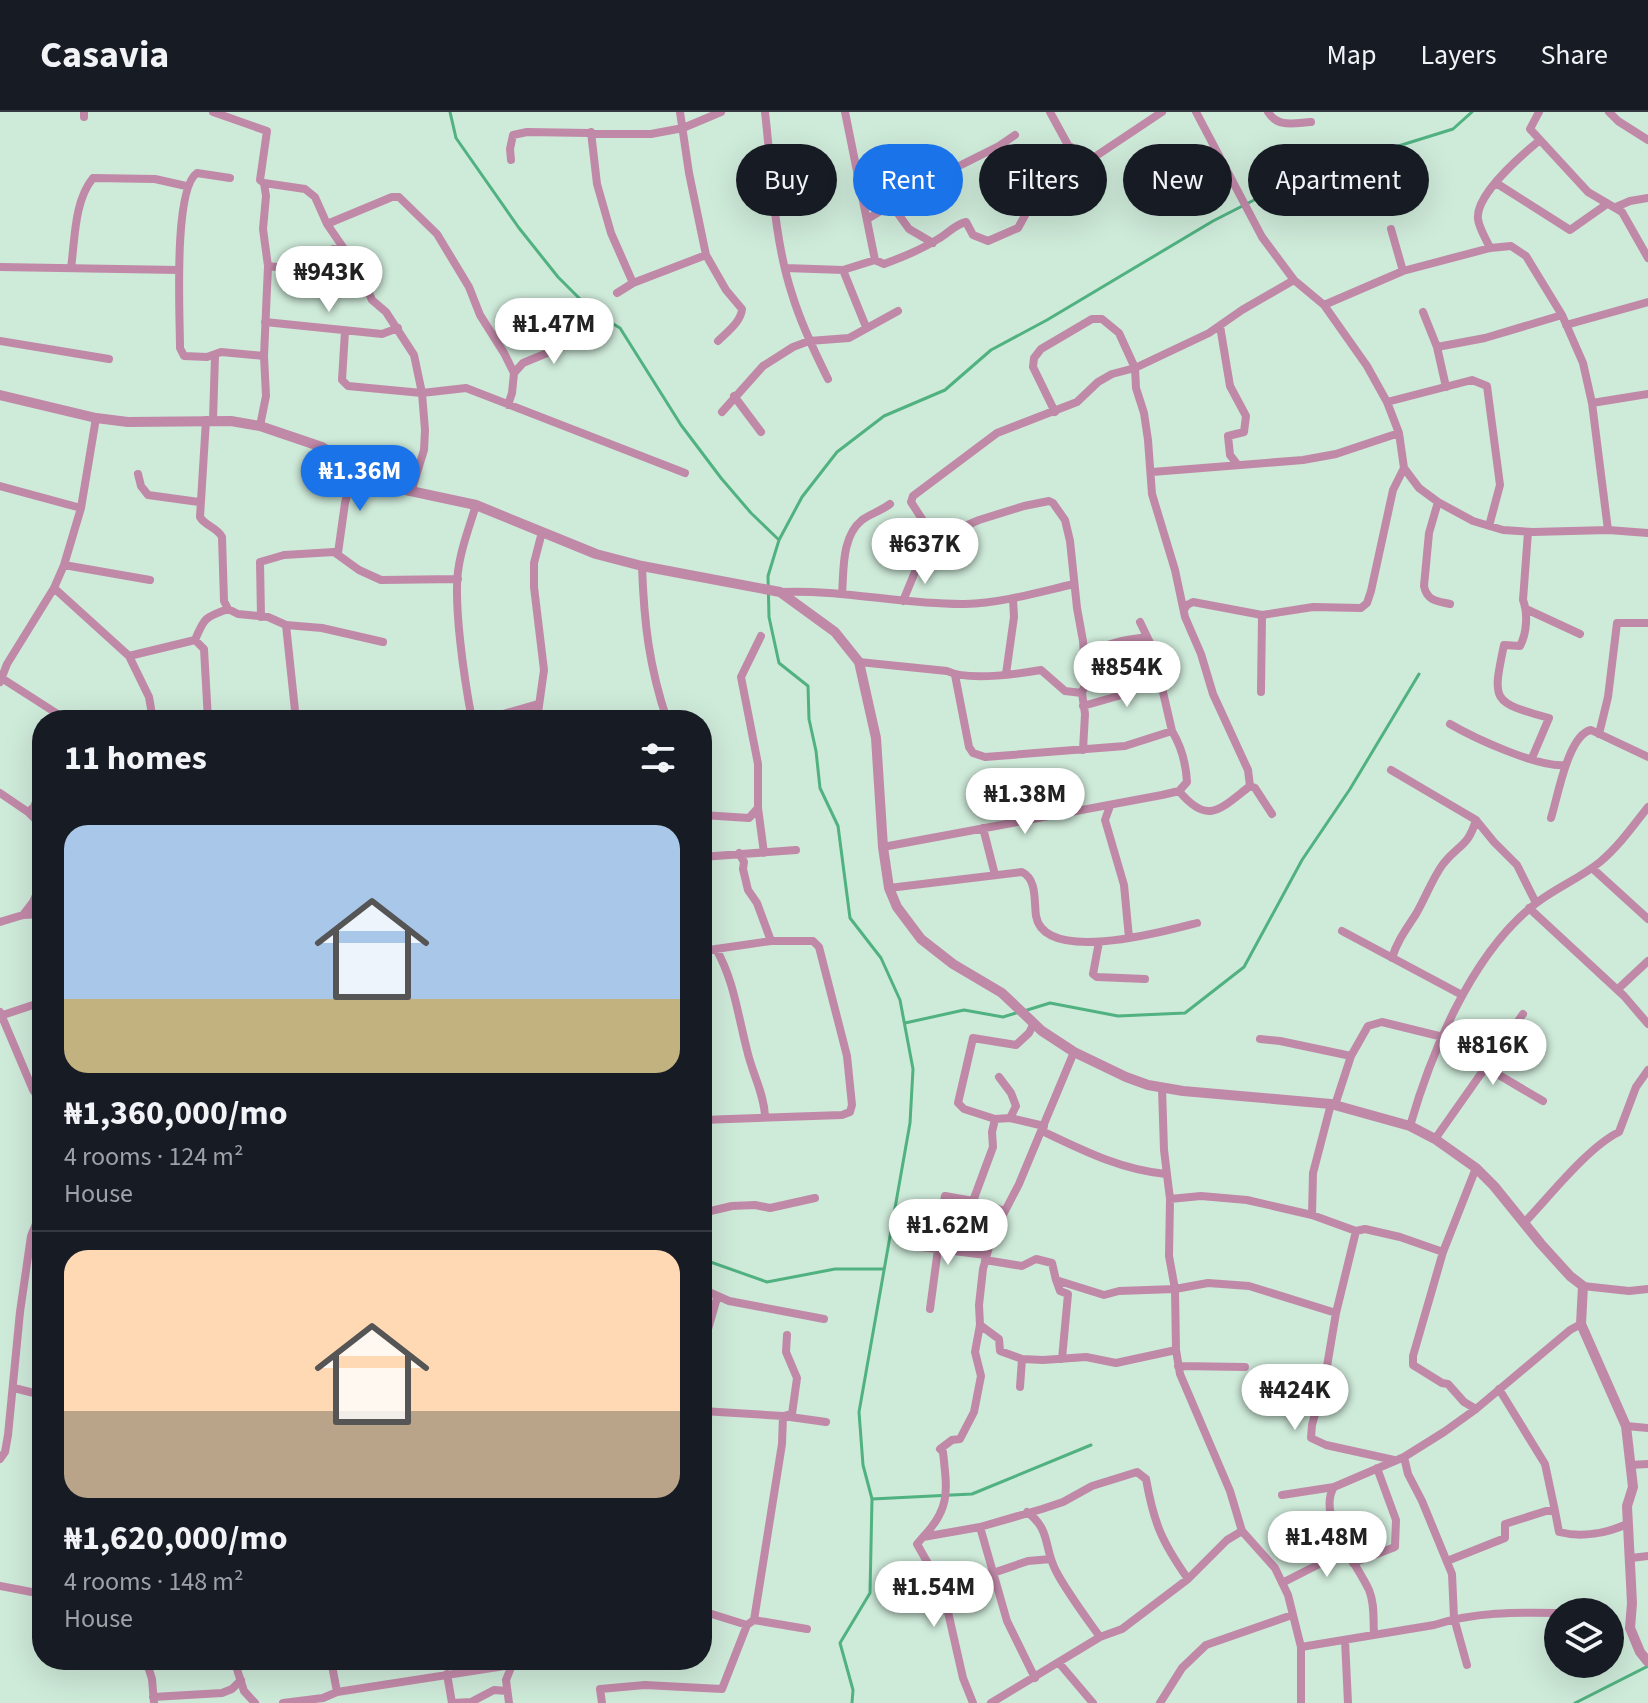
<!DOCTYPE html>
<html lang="en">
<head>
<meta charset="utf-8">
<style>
  :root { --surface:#171b24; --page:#242831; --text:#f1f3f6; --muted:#9ea1a6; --line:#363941; --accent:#1a73e8 }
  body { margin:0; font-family:"Source Sans 3",sans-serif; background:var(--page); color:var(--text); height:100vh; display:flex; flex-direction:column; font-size:30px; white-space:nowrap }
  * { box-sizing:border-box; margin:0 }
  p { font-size:26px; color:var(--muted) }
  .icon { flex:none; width:44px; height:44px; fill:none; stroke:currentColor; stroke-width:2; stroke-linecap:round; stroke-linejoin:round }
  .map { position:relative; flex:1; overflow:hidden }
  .drawer { position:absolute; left:32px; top:598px; width:680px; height:960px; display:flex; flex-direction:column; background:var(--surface); border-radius:32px; box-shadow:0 8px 32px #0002 }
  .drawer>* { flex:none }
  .hud { position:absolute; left:736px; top:32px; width:760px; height:72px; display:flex; gap:16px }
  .buttons { position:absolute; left:1544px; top:1486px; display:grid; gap:16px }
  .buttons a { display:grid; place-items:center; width:80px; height:80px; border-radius:50%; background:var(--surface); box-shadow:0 8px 32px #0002; font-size:40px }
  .price { position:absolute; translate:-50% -68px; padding:0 18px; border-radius:28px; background:#fff; color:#222; font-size:26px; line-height:52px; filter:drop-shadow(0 2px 4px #0008) }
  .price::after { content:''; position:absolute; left:50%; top:48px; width:24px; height:18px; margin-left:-12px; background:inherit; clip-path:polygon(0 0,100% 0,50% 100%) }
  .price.current { background:var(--accent); color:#fff }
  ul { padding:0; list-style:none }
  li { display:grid; align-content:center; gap:16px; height:424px; padding:0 32px }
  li+li { border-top:2px solid var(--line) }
  li span { display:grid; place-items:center; height:248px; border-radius:24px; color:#555 }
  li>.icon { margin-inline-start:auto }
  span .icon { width:144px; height:144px; fill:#fffc; stroke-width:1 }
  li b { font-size:34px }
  h2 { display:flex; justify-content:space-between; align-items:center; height:96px; padding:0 32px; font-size:34px }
  .chip { padding:0 28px; border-radius:36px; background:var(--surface); box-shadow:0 8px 32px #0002; font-size:28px; line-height:72px }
  .chip.current { background:var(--accent); color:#fff }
  header { display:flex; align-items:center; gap:48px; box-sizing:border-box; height:112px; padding:0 40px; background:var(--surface); border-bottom:2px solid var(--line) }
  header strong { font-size:38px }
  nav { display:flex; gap:44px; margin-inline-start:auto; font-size:28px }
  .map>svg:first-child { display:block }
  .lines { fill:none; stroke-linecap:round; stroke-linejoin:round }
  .stream { stroke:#50b181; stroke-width:3 }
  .minor { stroke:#c189a8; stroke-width:8 }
  .tertiary { stroke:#c189a8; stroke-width:10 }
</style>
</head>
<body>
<header>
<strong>Casavia</strong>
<nav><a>Map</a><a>Layers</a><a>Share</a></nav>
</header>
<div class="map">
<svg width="1648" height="1591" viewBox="0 0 1648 1591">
  <rect width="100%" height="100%" fill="#ceead9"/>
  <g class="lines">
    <path class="stream" d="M450,0L456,26L519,116L558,165L593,200L620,216L681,313L721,366L751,401L778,427
      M1024,899L1050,891L1118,904L1185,901L1244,855L1302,748L1350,677L1419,562
      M905,911L964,898L1003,905L1016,901
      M702,1147L767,1170L835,1157H884
      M872,1387L972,1382L1091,1333
      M852,1591L853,1578L840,1531L870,1481L872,1387L863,1353L859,1300L910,1011L913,957L900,888L881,846L850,806L838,714L820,676L816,639L809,607L808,574L779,551L769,505L768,464L779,428L802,385L837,340L884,304L945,278L991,238L1047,208L1213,109L1260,85L1327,67L1392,36L1453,17L1472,0
      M1575,1591L1648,1554"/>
    <path class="minor" d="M213,0L267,19L260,68L264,71L266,84L263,117L268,154L264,244L266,284L260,314
      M680,0L689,61L706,143L726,178L742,197C741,210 727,220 718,229
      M765,0C772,60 773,124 792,182C801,212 814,239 828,267
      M1050,0L1068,33L1085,45L1096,44L1162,0
      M1196,0L1262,125L1294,168L1324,193L1367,254L1387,290L1399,321L1404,356L1419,376L1438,390L1473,409L1503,418L1533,420L1608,418L1648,421
      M1268,0C1278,16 1294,11 1311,10
      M1539,0L1530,17L1588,80L1622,100L1648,146
      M1609,0L1618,9L1648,28
      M84,5V0
      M591,20L597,72L611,121L633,171
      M511,48L510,37L513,23L527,20L651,22L683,16L721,0
      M230,66L197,61C173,77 180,205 180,236L184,244L207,245L221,240L264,244
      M264,71L305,77L315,85L327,112L358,157L372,188L386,200L414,243L422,281L425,318L424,338L411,380
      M1496,71L1570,118L1607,92
      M891,92L909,117L933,131
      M1616,95L1630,89L1648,86
      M869,106L929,69L999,34L1015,23
      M327,112L392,85H399L437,122L469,175L480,203L504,241L514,261L512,281L508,293
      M1391,117L1403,159
      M1490,136C1486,127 1479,116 1478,107C1475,83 1523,42 1540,28
      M875,148L884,152C903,145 921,138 938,127C948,122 955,112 966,110L973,123L988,129L1018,116L1035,85L1081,45
      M268,154L300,158L333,137L343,138
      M0,155L179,158
      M71,156C75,128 74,89 93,66L155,67L186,74
      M785,156L843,158L875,148L845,0
      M843,158L866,215
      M617,181L633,171L706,143
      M1324,193L1403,159L1490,136L1511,134L1526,144L1562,203L1583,251L1592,291L1608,418
      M1423,200L1437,235L1446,275
      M265,210L382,222L398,216
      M1566,213L1648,190
      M1220,214L1230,274L1246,304L1244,320L1228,324L1230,343L1237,352
      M345,219L342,268L348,274L422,281L466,276L685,361
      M0,229L109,247
      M1437,235L1485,226L1562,203
      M514,261L523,251L581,227
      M734,284L761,320
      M1387,290L1472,268L1487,274L1500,373L1489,414
      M1592,291L1648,282
      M722,300L763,254L793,235L809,229L849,226L898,199
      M1055,300L1033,255L1034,246L1041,237L1092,207H1102L1119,221L1135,256L1136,276L1144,301L1148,328L1152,382L1175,458L1185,505L1201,542L1213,582L1248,658L1250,674L1255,676L1272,702
      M206,308L200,405C205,414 217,415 222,425L224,489L228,497L238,502L268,505L286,513L322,516L383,530
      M213,308L215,244
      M1152,360L1303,348L1336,342L1399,321
      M138,362L141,374L148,383L199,390
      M0,374L81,396
      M1438,390L1429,421L1424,474C1427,489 1437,489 1450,492
      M1528,420L1523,488C1528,501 1527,521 1520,534L1504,533C1492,590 1492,590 1549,606L1532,646
      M935,427L911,390L913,384L997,321L1077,290L1098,270L1112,262L1135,256L1209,221L1242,198L1294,168
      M338,441L345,391L354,356
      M64,453L150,468
      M642,454C644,511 649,554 667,608
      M54,476L129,544L149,585L153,608
      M780,480C842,477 903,493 965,492C1002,491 1039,480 1074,472
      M842,482C844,459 841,425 862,408C870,402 881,399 890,392
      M903,489L924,438L935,427L979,408L1024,394L1049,389L1053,391L1065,408L1070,429L1077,496L1083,529L1086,570L1082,581L1085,602L1083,638
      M1526,497L1580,522
      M1184,498L1187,493L1193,490L1262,503L1313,495L1361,496L1367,491L1371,479L1393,378L1404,356
      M261,505L260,450L284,443L334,440L359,458L381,468L458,467
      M286,513L296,608
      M195,528L204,537L208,608
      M129,544L195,528C204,506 205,505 228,497
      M1084,544C1105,531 1124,528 1147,525
      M859,550L947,559C968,569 1017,562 1041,558L1065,579L1082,581
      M1006,562L1014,505L1013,487
      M955,563L969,635L973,641L985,645L1125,634L1172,619
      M0,565L67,608
      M0,570L7,552L54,476L64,453L81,396L96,306
      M1261,580L1262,503
      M1083,594L1118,584L1129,575L1159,563
      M472,606L503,602L538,592
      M443,608L471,601
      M472,608C465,571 452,488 459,453C462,433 470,413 476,393
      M537,608L544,558L534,475V451L542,420
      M1450,612C1474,626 1539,656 1565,653
      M1599,622L1608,585L1617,511H1648
      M1391,658L1476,708L1494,730L1517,753L1536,791
      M1179,679C1208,714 1220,697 1250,674
      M0,681L28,700L42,714
      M1110,694L1105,708L1124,773L1129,826
      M758,696L764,741
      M28,700L34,695L42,674
      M702,703L749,706L758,696V652L741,565L761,524
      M1551,706C1558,684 1568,623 1591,618L1648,645
      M983,716L995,763
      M883,735L1162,683L1179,679L1187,670C1186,652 1181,634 1172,619L1153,537L1140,510
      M739,741L744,750L743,757L748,778L757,791L771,829
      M702,745L796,738
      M1592,756L1648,807
      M889,776L1022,760C1037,767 1034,789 1036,804C1045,853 1166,819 1197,811
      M1529,796L1624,884L1648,912
      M23,803L33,790L42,770
      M0,810L23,803L42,802
      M1342,819L1462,883
      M1099,830L1093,862L1097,865L1145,867
      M716,837C734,868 738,904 747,938C752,961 764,981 765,1004
      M702,839L771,829H813L819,835L847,944L852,993L850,1000L842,1003L702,1008
      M1392,846C1397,829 1407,816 1416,802C1426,785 1432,767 1443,752C1459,732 1468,735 1476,708
      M1618,877L1648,849
      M0,900L33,978L42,991
      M0,904L42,890
      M1260,927L1280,929L1351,944
      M1487,956L1543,989
      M1162,976L1164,1038L1170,1087L1169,1144L1175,1177L1176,1238L1180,1262L1230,1379L1242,1419L1275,1456L1288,1483L1301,1535V1591
      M1335,993L1351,944L1368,914L1382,910L1443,925
      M1010,1006L1044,1014
      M995,1007L964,997L958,991L973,926L1016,933L1029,921L1034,911
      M1410,1014C1431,941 1470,847 1529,797C1550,778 1578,768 1600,750C1619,734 1633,714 1648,695
      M1042,1019C1082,1038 1121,1058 1166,1062
      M1435,1027L1523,902
      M1170,1087L1201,1084L1247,1088L1312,1103L1356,1119L1365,1117L1400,1125L1443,1140
      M973,1089L993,1035L992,1020L995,1007L1010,1006L1016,994L1011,981L999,965
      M702,1101L732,1094L755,1093L770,1096L815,1086
      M1312,1103L1313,1061L1331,992
      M1524,1111C1549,1085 1588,1035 1619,1020L1636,975L1648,958
      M1356,1119L1336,1201L1325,1266L1312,1313L1311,1326L1326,1333L1394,1348
      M913,1134L986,1143
      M934,1136L945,1084L973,1089L1005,1099
      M985,1148L1022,1154L1036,1147L1052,1151L1056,1168L1104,1183L1119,1179L1175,1177L1208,1171L1249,1174L1336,1201
      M1056,1168L1060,1179L1068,1182L1062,1247
      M1583,1174L1629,1179L1648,1177
      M702,1177L729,1189L824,1207
      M930,1197L938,1137
      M980,1213L999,1227L1000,1239L1022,1247L1020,1275
      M702,1238L717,1186
      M1022,1247L1043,1248L1086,1245L1116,1251L1176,1238
      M1178,1254L1245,1255
      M14,1276L42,1283
      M1499,1277L1545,1352L1555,1399
      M1476,1297L1464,1290L1448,1272L1442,1271L1413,1253V1244L1443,1140L1476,1056
      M702,1299L783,1304L826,1310
      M784,1304L792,1302L797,1266L786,1240L787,1223
      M1626,1314L1648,1316
      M1404,1345L1408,1362L1422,1389L1452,1462L1454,1506L1467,1553
      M0,1347L5,1340L8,1323L20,1200L31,1124L42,1097
      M1630,1353L1648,1352
      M1334,1375C1316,1404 1357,1451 1369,1478C1375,1492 1373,1507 1374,1522
      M1282,1383L1334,1375L1404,1345L1444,1320L1476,1297L1570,1218L1581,1212
      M1027,1400C1052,1418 1043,1437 1057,1461C1069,1483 1085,1504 1100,1525
      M980,1415L1007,1509L1035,1566
      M923,1425C951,1396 947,1378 943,1340L940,1337L952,1328L960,1327L974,1300L981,1264L975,1240L980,1213L979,1193L983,1157L992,1124L1019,1072L1074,940
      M1631,1446L1648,1444
      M1447,1449L1505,1426V1412L1546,1399H1555L1559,1420C1582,1426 1607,1421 1627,1412
      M1353,1451L1395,1435L1396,1408L1377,1356
      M1282,1471L1337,1443L1343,1433
      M0,1474L42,1482
      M943,1478L1028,1449L1051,1447
      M702,1499L747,1513
      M754,1508L807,1517
      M1345,1528L1348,1591
      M1301,1535L1434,1513C1474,1500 1516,1500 1558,1501
      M146,1548L152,1567L154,1591
      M234,1548L244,1579L255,1591
      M331,1548L337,1580
      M1059,1551L1093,1591
      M447,1562L452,1591
      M153,1585L222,1581L232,1577L241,1568
      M283,1591L323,1586L337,1580L512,1553L520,1548
      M453,1591L471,1590L494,1578L507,1579
      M509,1591L506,1568L512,1553
      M602,1591L600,1577L645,1573L722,1577L747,1513L754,1508L782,1332L783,1304
      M973,1591L963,1566L943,1478L917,1432L923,1425L980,1415L1042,1397L1063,1390L1092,1374L1137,1360L1146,1367C1154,1412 1162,1430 1188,1467
      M991,1591L1100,1525L1122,1517L1188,1467L1227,1428L1242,1419
      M1160,1591L1182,1556L1206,1533L1292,1503"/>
    <path class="tertiary" d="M0,283L96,306L128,310L231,309L260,314L322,335L365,363L387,374L476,393L596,442L642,454L780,480L835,520L859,550L876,626L883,735L889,776L897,795L921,827L953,852L1002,881L1042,919L1074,940L1126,965L1148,973L1183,979L1331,992L1410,1014L1435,1027L1476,1056L1494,1074L1541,1132L1570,1164L1583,1174L1581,1212L1626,1314L1633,1375L1627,1394L1632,1491L1630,1516L1640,1540L1648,1550"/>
  </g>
</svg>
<div class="buttons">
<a><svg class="icon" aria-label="layers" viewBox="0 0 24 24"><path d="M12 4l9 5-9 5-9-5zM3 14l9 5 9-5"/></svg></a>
</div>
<b class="price" style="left:329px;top:202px">₦943K</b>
<b class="price" style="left:554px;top:254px">₦1.47M</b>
<b class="price current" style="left:360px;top:401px">₦1.36M</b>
<b class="price" style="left:925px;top:474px">₦637K</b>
<b class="price" style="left:1127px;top:597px">₦854K</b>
<b class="price" style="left:1025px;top:724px">₦1.38M</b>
<b class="price" style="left:1493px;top:975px">₦816K</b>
<b class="price" style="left:948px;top:1155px">₦1.62M</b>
<b class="price" style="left:1295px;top:1320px">₦424K</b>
<b class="price" style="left:1327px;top:1467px">₦1.48M</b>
<b class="price" style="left:934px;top:1517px">₦1.54M</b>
<div class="hud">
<a class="chip">Buy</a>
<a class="chip current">Rent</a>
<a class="chip">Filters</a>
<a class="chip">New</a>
<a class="chip">Apartment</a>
</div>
<section class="drawer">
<h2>11 homes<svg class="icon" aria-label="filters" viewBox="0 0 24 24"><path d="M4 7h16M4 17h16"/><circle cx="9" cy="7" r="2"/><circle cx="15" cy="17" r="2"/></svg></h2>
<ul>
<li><span style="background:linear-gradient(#a9c7e8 70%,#c2b280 0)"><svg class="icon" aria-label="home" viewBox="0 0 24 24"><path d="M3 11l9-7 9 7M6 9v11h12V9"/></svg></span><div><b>₦1,360,000/mo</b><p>4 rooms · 124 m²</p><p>House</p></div></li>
<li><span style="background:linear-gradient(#ffd9b3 65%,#b9a48a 0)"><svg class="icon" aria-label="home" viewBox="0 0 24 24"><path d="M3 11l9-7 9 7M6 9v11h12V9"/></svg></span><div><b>₦1,620,000/mo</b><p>4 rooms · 148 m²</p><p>House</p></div></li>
</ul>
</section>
</div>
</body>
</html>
